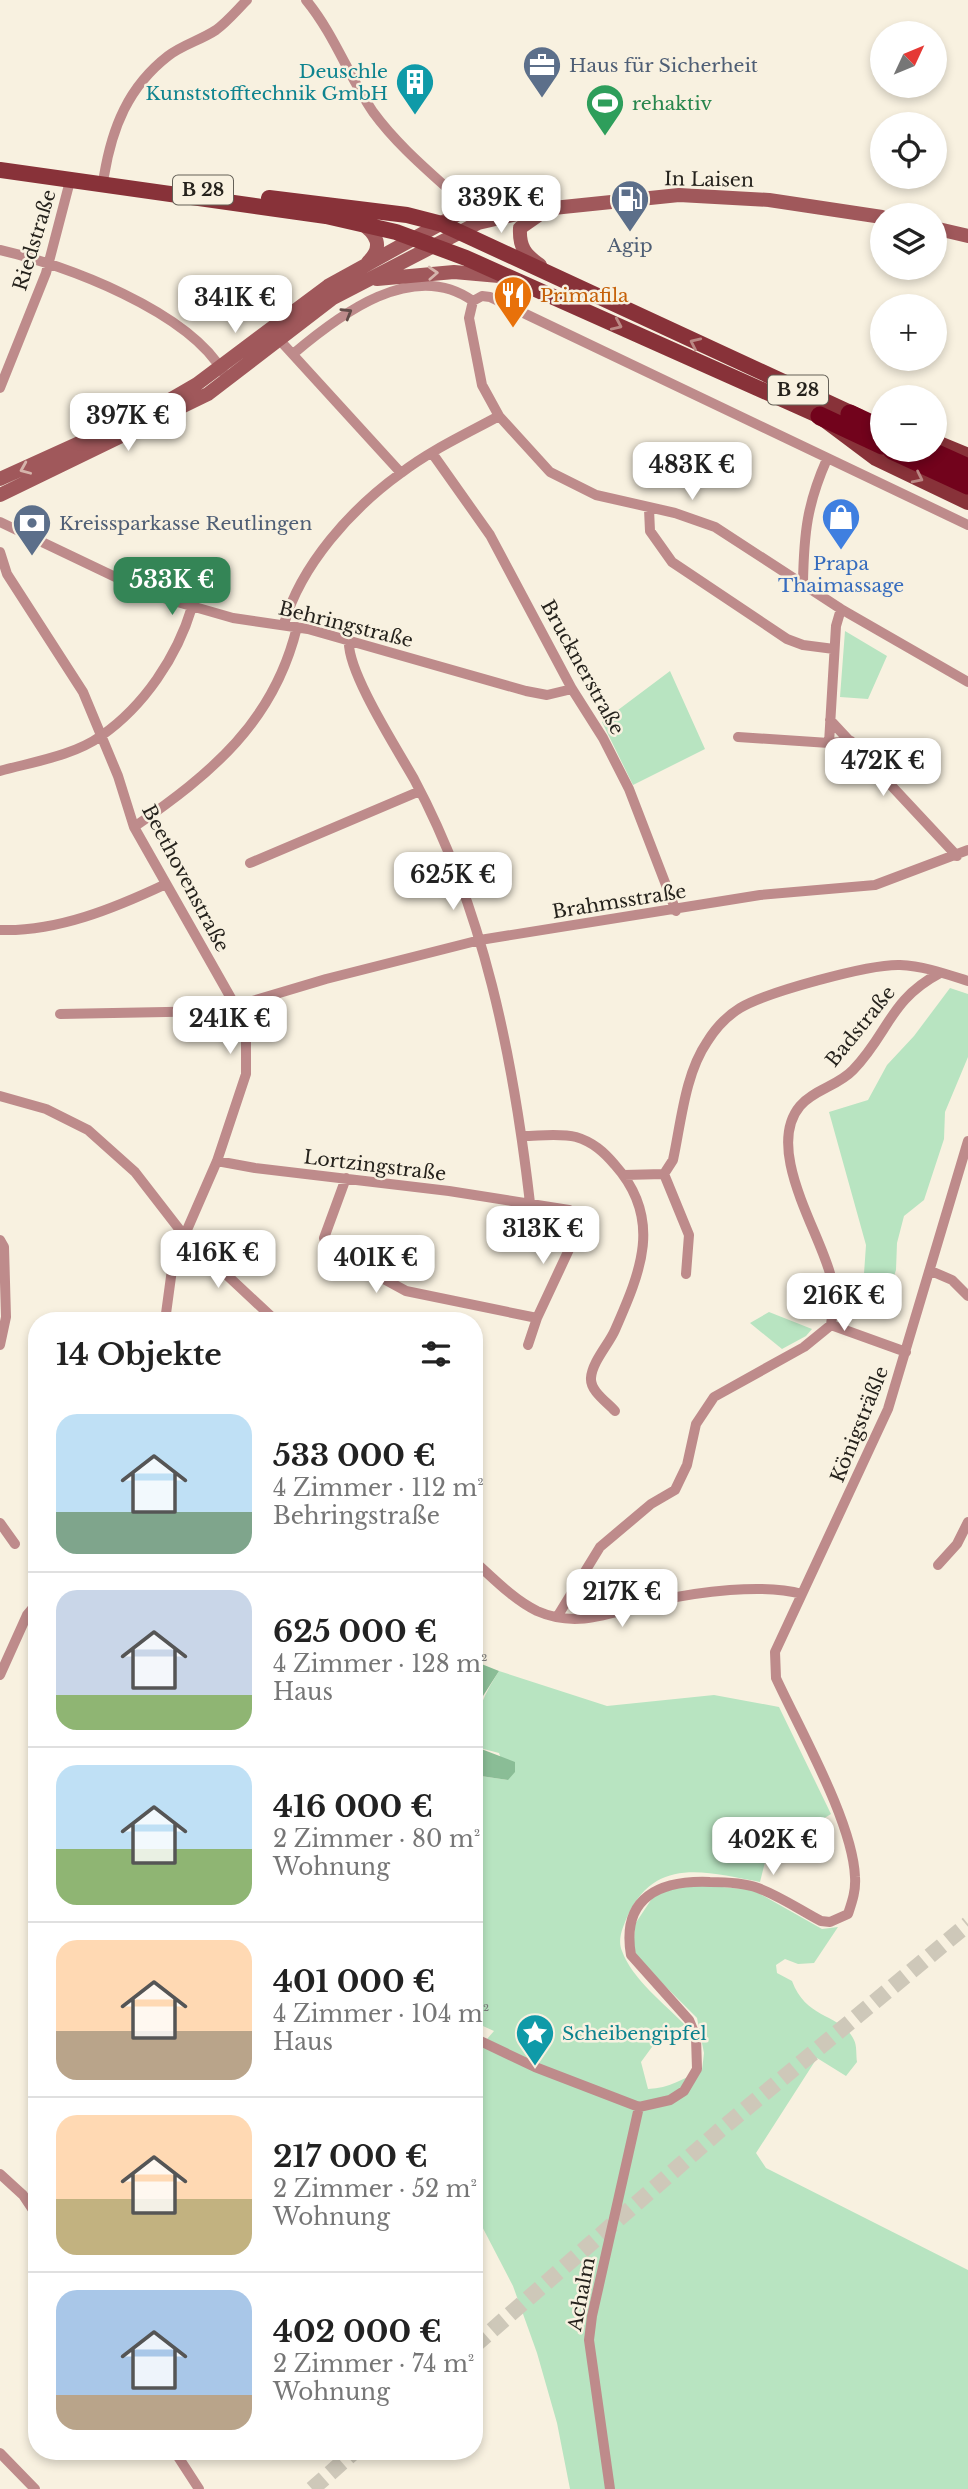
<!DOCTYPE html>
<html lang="de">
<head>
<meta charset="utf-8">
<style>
  :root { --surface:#fff; --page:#f2f2f2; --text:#222; --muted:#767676; --line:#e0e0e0; --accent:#348556 }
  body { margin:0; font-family:"Libre Baskerville",serif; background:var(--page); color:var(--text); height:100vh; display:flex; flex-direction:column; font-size:26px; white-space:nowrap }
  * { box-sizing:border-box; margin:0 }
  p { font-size:23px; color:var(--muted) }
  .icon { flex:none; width:38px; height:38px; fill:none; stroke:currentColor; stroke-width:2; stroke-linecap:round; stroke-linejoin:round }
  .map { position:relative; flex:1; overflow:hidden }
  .sheet { position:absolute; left:28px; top:1312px; width:455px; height:1148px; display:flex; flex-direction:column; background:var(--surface); border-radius:28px; box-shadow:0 4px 10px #0003 }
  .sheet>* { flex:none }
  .needle { width:46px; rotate:46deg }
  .fabs { position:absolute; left:870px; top:21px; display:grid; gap:14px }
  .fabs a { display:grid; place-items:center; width:77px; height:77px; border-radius:50%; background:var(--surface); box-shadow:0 4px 10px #0003; font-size:35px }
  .price { position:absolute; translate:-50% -60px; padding:0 16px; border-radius:14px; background:#fff; color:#222; font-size:23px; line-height:46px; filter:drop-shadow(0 2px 4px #0008) }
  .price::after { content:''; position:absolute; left:50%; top:42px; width:21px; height:16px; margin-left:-10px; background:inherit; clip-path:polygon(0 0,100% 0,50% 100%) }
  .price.selected { background:var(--accent); color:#fff }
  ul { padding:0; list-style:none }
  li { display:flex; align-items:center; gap:21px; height:175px; padding:0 28px }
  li+li { border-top:2px solid var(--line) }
  li span { display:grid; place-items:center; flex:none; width:196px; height:140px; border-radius:21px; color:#555 }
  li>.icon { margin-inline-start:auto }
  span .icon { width:84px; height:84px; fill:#fffc; stroke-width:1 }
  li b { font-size:30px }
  h2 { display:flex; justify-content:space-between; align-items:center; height:84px; padding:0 28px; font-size:30px }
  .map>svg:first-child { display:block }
  .green { fill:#b8e4c1 }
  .forest { fill:#8abd96 }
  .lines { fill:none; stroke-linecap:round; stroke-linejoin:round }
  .primary-tunnel { stroke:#cec8b9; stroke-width:16; stroke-dasharray:16 8; stroke-linecap:butt }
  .street { stroke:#be8b8b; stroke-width:10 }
  .secondary { stroke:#a0585b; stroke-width:14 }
  .primary { stroke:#883239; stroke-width:16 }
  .highway { stroke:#72031c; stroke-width:19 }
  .oneway { stroke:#d5b4ab }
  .oneway2 { stroke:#624c48 }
  .oneway3 { stroke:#ba8884 }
  .labels { text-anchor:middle; stroke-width:5; stroke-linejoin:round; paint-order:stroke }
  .shield { fill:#f8f1e0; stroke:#646057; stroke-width:2 }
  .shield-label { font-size:18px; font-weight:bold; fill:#25221c }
  .service-label { font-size:19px; fill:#4e5e75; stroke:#f8f1e0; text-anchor:start }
  .culture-label { font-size:19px; fill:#0d838f; stroke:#f8f1e0; text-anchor:end }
  .leisure-label { font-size:19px; fill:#27864d; stroke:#f8f1e0; text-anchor:start }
  .street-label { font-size:19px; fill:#25221c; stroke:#f8f1e0 }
  .food-label { font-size:19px; fill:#c56008; stroke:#f8f1e0; text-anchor:start }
  .shop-label { font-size:19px; fill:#366cbe; stroke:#f8f1e0 }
</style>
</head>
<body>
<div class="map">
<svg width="968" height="2489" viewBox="0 0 968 2489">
  <rect width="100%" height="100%" fill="#f8f1e0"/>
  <path class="green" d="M845,631L887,656L868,699L840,697Z
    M670,671L705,749L633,785L602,722Z
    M950,988L968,994V1057L945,1112L944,1139L924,1200L904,1216L897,1243L896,1270L887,1297L863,1288L866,1245L829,1112L868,1100L887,1065L914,1036Z
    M769,1312L812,1329L806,1336L782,1349L750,1323Z
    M499,1671L607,1706L714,1695L779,1707L831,1814L786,1842L766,1858L760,1882C707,1872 656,1856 628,1915C623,1927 617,1939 622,1951C632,1979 665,2004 685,2025L660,2036L641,2062L648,2089C670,2088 682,2079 702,2070L704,2053L697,2018L633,1954L635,1924L655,1894L692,1884L753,1890L822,1929L838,1927L814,1963L798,1964L785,1959L776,1965L777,1973L792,1981C807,2021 841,2013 854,2040C857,2045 856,2056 857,2062L846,2076L817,2058L756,2153L766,2168L968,2270V2489H570L557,2423L537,2353L513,2286L474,2211V2077L478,2068L474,2066V2054L494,2031L474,2022V1775L508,1780L499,1753L476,1747C473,1717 483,1696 499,1671Z"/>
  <path class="forest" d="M474,1661L499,1671L483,1696L474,1726Z
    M474,1731L476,1747L515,1762V1772L508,1780L474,1775Z"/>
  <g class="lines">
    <path class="primary-tunnel" d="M474,2346L719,2131L968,1924
      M312,2489L354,2452"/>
    <path class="street" d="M306,0C334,34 348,75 373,112C400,149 436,177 469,208
      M104,176C112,128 128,87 168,56C182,45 201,40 216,30C227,22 237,10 247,0
      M0,250C66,265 188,311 223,372
      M473,301L469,318L482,385L499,416L550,472L596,495L675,513L715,527L841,609L968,682
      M473,301L482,296L490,297L968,525
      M275,335L401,473
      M293,354C339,315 413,258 473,301
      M0,388L46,273L70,181
      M432,453L490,535L572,689L603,738L629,789L676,911
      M649,509L650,531L672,562L787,639L803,645L834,649
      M0,522L153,595L233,618L308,629L526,691L547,695L572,689
      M0,552L7,574L83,692L118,776L134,827L236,1007L246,1039V1074L217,1161L173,1262L165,1321
      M803,582C804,533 807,504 827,459
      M284,624C301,565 351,509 401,473C431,450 466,434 499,416
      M349,640C346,670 397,749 414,779C484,910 513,1056 530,1203
      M830,720L957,856
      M738,737L829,743L851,741
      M829,743L836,626L841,609
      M0,771C32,762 73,756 101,736C144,706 177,657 192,607
      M134,827C212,773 274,722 297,627
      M250,863L420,791
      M0,930C57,932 115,908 166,884
      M60,1014L219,1011L326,979L480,940L760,895L875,885L968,850
      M0,1096L46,1109L88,1130L135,1172L183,1234L276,1321
      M523,1136C539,1136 560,1133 576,1137C593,1142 604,1152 615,1165C663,1219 641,1271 615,1330C609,1344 592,1362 591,1378C590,1391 607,1402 615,1411
      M217,1161L255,1168L449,1191L569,1210L578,1217L580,1226L537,1318L528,1345
      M664,1174L689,1235L686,1274
      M624,1175L664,1174L673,1160C681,1123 685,1074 707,1042C715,1029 727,1016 740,1008C767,992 869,964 900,965C924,966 946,974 968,981
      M346,1178L324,1238L327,1248L406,1291L537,1318
      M0,1240L4,1247L6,1317L0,1345
      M931,1271L952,1280L968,1296
      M831,1325L906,1352
      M0,1523L15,1544
      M474,1561C493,1578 514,1600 537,1611C580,1630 616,1610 657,1601C697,1592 763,1583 802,1594
      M938,1565L957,1544L968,1522
      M557,1617L600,1547L651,1504L675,1490L687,1465L696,1424L714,1397L804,1347L831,1325C833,1309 835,1294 831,1277C820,1232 764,1149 800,1106C813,1090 838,1086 853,1070C889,1033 889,1000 940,973
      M0,1675L27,1615L37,1603
      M474,2038L535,2067L639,2107L670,2100L684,2091L697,2069L696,2037L689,2020L631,1955C621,1897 660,1880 710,1882C725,1882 744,1883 758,1888C780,1896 800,1910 821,1921L830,1922L848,1914C852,1902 856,1891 855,1877C853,1823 800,1730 776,1678L775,1652L888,1409L968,1141
      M0,2174L23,2195L37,2216
      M175,2452L199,2489
      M0,2453L35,2489
      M610,2489L589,2340L592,2316L639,2107"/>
    <path class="secondary" d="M361,223C377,234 384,247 368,262
      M934,228L968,236
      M540,265C525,255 519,247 520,228L540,214
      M377,279L454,272L499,276
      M0,479L154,409L197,384L328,286L469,208C492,202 510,202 532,210
      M0,495L208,394L333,298L478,223L534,210L679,195L769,200L882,217"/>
    <path class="primary" d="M0,170L326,216L396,232L466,258L820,416L876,458L968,502
      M269,198L407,215L442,224L859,417
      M934,442L968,456"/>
    <path class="highway" d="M850,414L882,429
      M820,416L882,445
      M892,450L968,485
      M928,450L968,468"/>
  </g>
  <defs><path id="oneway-chevron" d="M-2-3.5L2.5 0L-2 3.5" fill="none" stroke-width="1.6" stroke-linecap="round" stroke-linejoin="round" transform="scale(1.75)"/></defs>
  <g class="oneway">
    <use href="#oneway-chevron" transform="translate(433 273) rotate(-3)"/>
    <use href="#oneway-chevron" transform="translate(25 469) rotate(157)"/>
  </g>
  <use class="oneway2" href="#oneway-chevron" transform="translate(347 313) rotate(-31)"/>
  <g class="oneway3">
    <use href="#oneway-chevron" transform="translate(617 325) rotate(24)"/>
    <use href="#oneway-chevron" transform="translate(695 343) rotate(-155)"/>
    <use href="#oneway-chevron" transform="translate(918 478) rotate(26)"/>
  </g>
  <defs>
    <g id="office-pin" transform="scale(2.0125)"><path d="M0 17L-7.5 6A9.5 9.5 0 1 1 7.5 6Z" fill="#5c6f8a" stroke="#f8f1e0"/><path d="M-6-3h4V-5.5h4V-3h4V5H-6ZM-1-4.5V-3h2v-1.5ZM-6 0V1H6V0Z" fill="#fff"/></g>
    <g id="building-pin" transform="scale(2.0125)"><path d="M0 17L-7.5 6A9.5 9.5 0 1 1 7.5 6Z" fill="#0f9aa8" stroke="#f8f1e0"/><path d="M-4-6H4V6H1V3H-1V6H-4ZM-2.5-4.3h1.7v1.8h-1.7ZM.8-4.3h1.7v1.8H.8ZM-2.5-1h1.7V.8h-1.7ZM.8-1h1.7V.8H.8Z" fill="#fff"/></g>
    <g id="stadium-pin" transform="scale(2.0125)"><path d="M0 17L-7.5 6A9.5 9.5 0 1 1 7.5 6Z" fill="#2e9e5b" stroke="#f8f1e0"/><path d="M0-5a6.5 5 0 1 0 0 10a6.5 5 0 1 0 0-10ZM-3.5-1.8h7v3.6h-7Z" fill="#fff"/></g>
    <g id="fuel-pin" transform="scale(2.0125)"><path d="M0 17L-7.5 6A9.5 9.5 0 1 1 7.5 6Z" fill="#5c6f8a" stroke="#f8f1e0"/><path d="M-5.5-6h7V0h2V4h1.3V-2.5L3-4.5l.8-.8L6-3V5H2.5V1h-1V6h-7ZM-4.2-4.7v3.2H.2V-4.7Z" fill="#fff"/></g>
    <g id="restaurant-pin" transform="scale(2.0125)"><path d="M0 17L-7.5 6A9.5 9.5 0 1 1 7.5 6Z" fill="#e8710a" stroke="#f8f1e0"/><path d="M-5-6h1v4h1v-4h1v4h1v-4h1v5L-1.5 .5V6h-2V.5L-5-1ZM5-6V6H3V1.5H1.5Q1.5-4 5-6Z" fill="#fff"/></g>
    <g id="shop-pin" transform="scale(2.0125)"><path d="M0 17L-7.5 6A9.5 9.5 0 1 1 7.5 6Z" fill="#3f7fe0" stroke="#f8f1e0"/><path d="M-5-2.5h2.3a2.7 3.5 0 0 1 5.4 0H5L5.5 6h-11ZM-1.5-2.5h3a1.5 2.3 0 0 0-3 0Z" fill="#fff"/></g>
    <g id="bank-pin" transform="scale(2.0125)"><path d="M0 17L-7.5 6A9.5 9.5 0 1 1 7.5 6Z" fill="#5c6f8a" stroke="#f8f1e0"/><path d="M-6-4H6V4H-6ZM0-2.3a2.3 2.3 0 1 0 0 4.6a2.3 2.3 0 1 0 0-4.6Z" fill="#fff"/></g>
    <g id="sight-pin" transform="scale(2.0125)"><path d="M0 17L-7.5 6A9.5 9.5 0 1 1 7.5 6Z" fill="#0f9aa8" stroke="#f8f1e0"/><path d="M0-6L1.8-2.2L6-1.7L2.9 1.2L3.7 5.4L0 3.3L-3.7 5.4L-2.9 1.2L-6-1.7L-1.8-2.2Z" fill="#fff"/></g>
  </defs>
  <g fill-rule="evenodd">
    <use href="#office-pin" x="542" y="65"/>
    <use href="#building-pin" x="415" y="82"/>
    <use href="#stadium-pin" x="605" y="103"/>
    <use href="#fuel-pin" x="630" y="199"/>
    <use href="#restaurant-pin" x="513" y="295"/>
    <use href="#shop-pin" x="841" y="517"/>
    <use href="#bank-pin" x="32" y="523"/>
    <use href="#sight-pin" x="535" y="2033"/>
  </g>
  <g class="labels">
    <g class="shield">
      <rect x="173" y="175.5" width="60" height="29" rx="5"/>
      <rect x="768" y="375.5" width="60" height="29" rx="5"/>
    </g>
    <g class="shield-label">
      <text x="203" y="196">B 28</text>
      <text x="798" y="396">B 28</text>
    </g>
    <g class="service-label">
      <text x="569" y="72">Haus für Sicherheit</text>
      <text x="630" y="252" text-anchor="middle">Agip</text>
      <text x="59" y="530">Kreissparkasse Reutlingen</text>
    </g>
    <g class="culture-label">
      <text x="388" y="78">Deuschle<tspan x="388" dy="22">Kunststofftechnik GmbH</tspan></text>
      <text x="562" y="2040" text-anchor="start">Scheibengipfel</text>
    </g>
    <g class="leisure-label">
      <text x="632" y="110">rehaktiv</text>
    </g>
    <g class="street-label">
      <text transform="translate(709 179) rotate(1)" y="7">In Laisen</text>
      <text transform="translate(34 240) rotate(-73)" y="7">Riedstraße</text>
      <text transform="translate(346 624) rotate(14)" y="7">Behringstraße</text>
      <text transform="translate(583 667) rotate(61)" y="7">Brucknerstraße</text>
      <text transform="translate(186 878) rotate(62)" y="7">Beethovenstraße</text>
      <text transform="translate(619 901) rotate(-9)" y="7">Brahmsstraße</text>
      <text transform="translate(860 1026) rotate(-51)" y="7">Badstraße</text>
      <text transform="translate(375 1165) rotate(7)" y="7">Lortzingstraße</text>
      <text transform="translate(859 1424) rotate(-68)" y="7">Königsträßle</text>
      <text transform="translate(581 2294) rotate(-79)" y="7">Achalm</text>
    </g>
    <g class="food-label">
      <text x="540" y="302">Primafila</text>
    </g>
    <g class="shop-label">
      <text x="841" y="570">Prapa<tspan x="841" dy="22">Thaimassage</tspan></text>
    </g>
  </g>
</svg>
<div class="fabs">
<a><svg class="needle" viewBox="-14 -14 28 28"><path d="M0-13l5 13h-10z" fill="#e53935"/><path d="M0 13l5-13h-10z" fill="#767676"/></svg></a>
<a><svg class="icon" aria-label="locate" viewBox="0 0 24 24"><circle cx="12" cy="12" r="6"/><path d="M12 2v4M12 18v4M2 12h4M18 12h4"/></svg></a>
<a><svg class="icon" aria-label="layers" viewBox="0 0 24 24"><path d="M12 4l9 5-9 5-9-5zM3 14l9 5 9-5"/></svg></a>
<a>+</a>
<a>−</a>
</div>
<b class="price" style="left:501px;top:235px">339K €</b>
<b class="price" style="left:235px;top:335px">341K €</b>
<b class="price" style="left:128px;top:453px">397K €</b>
<b class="price" style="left:692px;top:502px">483K €</b>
<b class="price selected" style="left:172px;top:617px">533K €</b>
<b class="price" style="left:883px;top:798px">472K €</b>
<b class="price" style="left:453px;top:912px">625K €</b>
<b class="price" style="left:230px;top:1056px">241K €</b>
<b class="price" style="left:543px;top:1266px">313K €</b>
<b class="price" style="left:218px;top:1290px">416K €</b>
<b class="price" style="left:376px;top:1295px">401K €</b>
<b class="price" style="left:844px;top:1333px">216K €</b>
<b class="price" style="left:622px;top:1629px">217K €</b>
<b class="price" style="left:773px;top:1877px">402K €</b>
<section class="sheet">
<h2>14 Objekte<svg class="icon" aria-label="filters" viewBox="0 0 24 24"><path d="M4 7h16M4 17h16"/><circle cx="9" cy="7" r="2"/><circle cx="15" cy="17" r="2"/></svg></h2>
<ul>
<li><span style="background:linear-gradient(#bfe0f5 70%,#7fa58c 0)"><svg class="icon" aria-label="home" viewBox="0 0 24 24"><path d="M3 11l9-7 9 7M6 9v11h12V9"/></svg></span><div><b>533 000 €</b><p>4 Zimmer · 112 m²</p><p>Behringstraße</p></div></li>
<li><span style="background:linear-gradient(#c9d6e8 75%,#8fb573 0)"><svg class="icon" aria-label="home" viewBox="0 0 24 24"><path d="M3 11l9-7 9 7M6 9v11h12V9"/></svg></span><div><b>625 000 €</b><p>4 Zimmer · 128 m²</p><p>Haus</p></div></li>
<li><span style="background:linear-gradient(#bfe0f5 60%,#8fb573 0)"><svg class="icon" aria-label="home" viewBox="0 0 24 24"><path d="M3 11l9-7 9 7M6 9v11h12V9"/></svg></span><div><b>416 000 €</b><p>2 Zimmer · 80 m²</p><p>Wohnung</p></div></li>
<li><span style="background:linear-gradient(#ffd9b3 65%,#b9a48a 0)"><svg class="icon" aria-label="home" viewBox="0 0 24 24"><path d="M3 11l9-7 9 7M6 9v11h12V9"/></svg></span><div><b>401 000 €</b><p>4 Zimmer · 104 m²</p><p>Haus</p></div></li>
<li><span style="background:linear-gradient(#ffd9b3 60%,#c2b280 0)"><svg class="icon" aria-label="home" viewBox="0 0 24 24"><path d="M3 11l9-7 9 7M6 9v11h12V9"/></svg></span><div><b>217 000 €</b><p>2 Zimmer · 52 m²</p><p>Wohnung</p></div></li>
<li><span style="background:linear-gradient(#a9c7e8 75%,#b9a48a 0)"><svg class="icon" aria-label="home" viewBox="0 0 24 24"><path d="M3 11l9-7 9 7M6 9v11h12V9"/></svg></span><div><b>402 000 €</b><p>2 Zimmer · 74 m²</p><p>Wohnung</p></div></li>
</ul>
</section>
</div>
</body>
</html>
